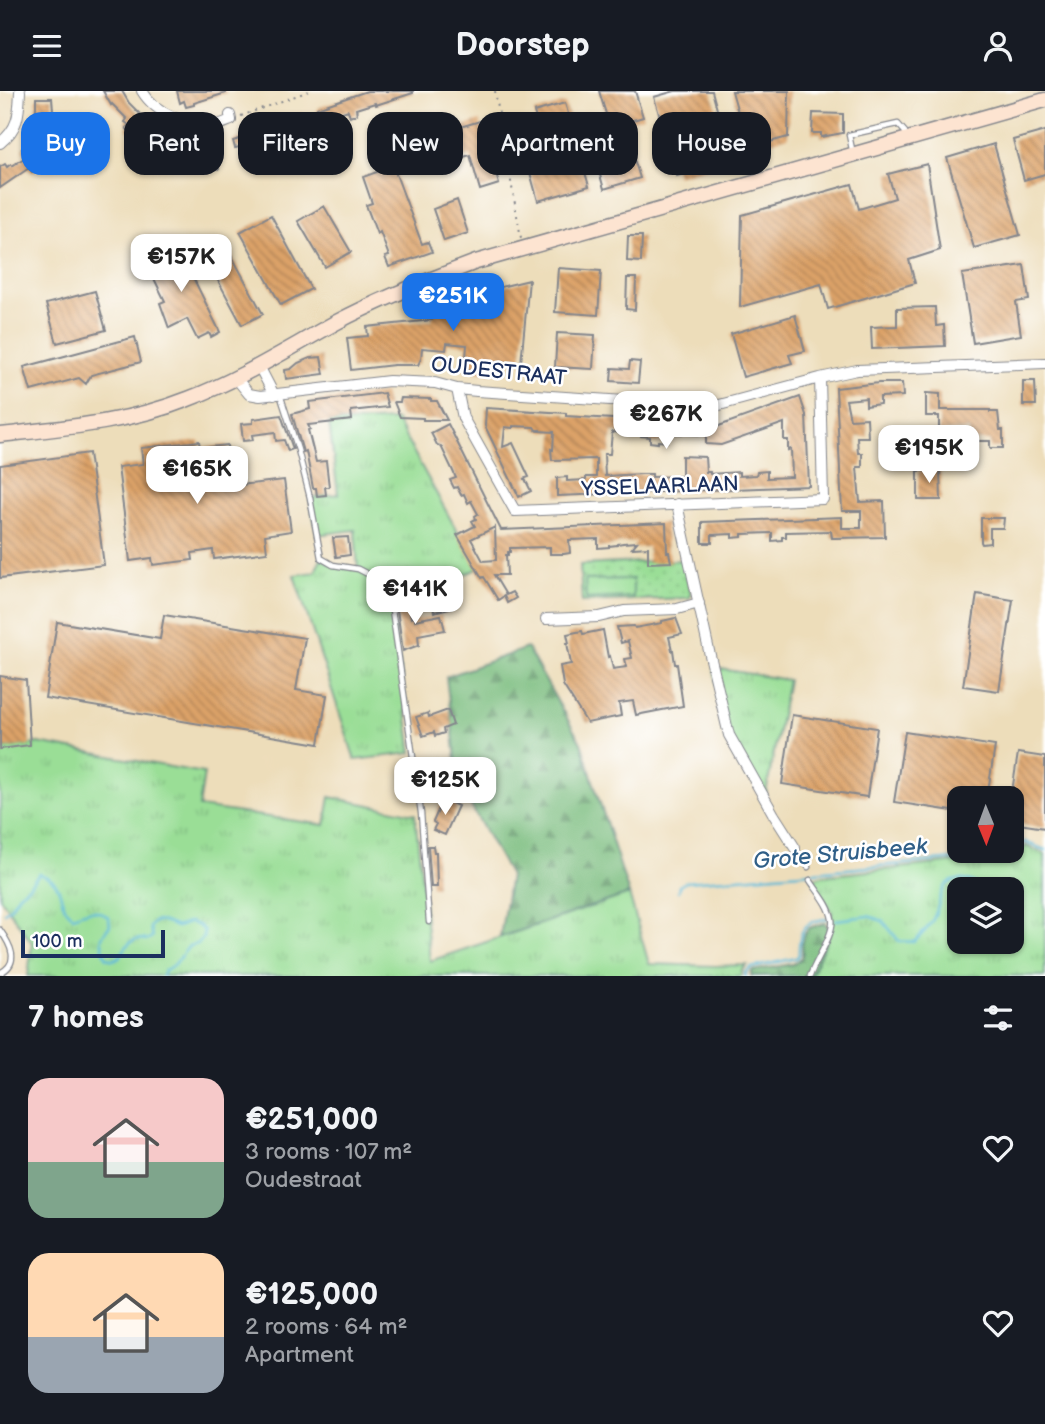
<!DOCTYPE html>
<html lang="en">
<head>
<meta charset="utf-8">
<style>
  :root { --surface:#171b24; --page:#242831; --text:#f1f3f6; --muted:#9ea1a6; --accent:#1a73e8 }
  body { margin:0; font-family:"Balsamiq Sans",sans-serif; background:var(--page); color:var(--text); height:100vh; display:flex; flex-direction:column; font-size:26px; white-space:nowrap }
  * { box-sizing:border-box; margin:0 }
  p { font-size:23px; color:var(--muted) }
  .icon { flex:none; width:38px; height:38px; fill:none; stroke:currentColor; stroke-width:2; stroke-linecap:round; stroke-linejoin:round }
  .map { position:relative; height:885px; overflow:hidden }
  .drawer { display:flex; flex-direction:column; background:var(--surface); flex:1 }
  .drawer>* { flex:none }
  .hud { position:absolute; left:21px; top:21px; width:1004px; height:63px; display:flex; gap:14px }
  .needle { width:46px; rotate:179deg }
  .tools { position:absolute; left:947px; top:695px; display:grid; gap:14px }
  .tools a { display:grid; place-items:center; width:77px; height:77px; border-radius:14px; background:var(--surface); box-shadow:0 2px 5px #0004; font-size:35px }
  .scale { position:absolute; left:21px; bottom:18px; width:144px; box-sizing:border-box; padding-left:7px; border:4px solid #1b2f5e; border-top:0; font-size:19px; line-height:24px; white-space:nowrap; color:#1b2f5e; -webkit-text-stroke:5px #fff; paint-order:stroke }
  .price { position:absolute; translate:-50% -60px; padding:0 16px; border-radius:14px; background:#fff; color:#222; font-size:23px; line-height:46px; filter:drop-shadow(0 2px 4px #0008) }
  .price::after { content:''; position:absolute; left:50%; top:42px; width:21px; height:16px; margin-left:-10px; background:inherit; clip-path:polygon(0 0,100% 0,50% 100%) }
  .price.selected { background:var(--accent); color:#fff }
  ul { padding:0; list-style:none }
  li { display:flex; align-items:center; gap:21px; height:175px; padding:0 28px }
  li span { display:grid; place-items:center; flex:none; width:196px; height:140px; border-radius:21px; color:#555 }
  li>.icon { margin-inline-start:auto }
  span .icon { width:84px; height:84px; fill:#fffc; stroke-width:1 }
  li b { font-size:30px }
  h2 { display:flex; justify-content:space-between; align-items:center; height:84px; padding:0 28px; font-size:30px }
  .chip { padding:0 24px; border-radius:21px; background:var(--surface); box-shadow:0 2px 5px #0004; font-size:24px; line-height:63px }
  .chip.selected { background:var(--accent); color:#fff }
  header { display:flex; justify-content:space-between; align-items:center; height:91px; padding:0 28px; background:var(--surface); font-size:32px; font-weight:700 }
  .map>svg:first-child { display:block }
  .grass { fill:url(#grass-tufts); stroke:#5a867a; stroke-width:2; fill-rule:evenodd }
  .forest { fill:url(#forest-firs); stroke:#4b766e; stroke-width:2 }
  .park { fill:url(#park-dots); stroke:#5a867a; stroke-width:2 }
  .pitch { fill:#9ade96; stroke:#5a867a; stroke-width:2 }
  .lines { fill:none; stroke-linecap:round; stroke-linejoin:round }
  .stream { stroke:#56b8d5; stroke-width:2.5 }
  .building { fill:url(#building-back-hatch); fill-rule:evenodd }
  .lane-casing { stroke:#84868c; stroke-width:7 }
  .street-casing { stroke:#84868c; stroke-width:12 }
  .secondary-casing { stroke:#84868c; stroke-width:17 }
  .path { stroke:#84868c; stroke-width:2; stroke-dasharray:2 5; stroke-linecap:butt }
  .lane { stroke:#fff; stroke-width:4.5 }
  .street { stroke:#fff; stroke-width:10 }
  .secondary { stroke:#fde4d1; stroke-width:14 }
  .labels { text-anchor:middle; stroke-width:5; stroke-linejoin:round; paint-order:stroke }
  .street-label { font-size:21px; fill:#1b2f5e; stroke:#fff }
  .water-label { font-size:23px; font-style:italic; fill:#305f88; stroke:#fff }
</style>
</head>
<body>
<header><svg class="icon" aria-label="menu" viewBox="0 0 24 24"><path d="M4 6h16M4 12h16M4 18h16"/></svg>Doorstep<svg class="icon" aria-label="person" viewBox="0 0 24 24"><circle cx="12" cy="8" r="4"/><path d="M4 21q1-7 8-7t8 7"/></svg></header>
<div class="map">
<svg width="1045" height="885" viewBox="0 0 1045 885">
  <defs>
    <pattern id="grass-tufts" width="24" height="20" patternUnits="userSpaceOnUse" patternTransform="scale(1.75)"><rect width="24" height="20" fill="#9ade96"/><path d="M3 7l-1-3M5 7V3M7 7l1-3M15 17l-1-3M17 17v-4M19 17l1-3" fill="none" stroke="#84bf84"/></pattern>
    <pattern id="forest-firs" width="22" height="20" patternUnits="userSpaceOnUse" patternTransform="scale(1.75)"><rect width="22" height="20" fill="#7bbd7f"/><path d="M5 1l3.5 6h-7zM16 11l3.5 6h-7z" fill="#649a6b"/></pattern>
    <pattern id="park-dots" width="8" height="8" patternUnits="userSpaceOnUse" patternTransform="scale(1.75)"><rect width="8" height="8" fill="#9ade96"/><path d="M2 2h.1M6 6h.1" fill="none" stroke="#84bf84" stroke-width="1.8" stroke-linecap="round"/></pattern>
    <pattern id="building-back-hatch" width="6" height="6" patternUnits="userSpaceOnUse" patternTransform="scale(1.75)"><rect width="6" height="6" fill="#dca267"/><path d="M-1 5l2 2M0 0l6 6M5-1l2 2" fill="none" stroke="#b28458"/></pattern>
  </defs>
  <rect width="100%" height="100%" fill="#fff"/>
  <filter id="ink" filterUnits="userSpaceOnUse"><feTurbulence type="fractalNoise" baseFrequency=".0143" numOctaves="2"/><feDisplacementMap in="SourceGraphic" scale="14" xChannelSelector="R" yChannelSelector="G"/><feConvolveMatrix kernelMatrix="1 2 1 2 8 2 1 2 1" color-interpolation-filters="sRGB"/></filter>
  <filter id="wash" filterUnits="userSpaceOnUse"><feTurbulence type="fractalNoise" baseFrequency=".00686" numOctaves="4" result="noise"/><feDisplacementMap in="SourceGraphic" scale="28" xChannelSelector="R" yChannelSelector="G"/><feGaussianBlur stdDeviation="1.57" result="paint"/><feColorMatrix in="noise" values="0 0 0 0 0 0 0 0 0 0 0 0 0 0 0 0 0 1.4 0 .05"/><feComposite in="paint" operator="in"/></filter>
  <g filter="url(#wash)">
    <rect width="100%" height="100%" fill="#edddba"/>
    <path class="grass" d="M396,329L478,478L435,495L385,501L391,512L412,662L355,669L294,484L315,481L321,467L333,474L358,478L355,439L317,444L310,407L338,403L329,332Z
      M721,578L788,589L765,707L729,644L714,579Z
      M38,652L204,682L199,716L325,734L330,706L415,723L430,870L629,803L649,873L715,875L747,874L742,879L741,885H28L32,852L0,807V658Z
      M1026,755L1045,763V885H810L831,840L832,821L813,788L821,785L1014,765ZM959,798H1012V850H959Z"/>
    <path class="forest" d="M527,557L581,652L629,803L500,846L510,785L459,693L446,586Z
      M825,832L831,840L810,885H751L752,880L793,873C808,866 800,860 803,847C804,844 807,840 809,837Z"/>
    <path class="park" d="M683,469L691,504L689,507L582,511L580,474Z"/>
    <path class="pitch" d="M633,488V506L586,508L585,489Z"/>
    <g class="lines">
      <path class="stream" d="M678,800L679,795L686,791L814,781L999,764L1012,762L1018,754L1025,751L1045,759
        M4,821L10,817L19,803L29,795L39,783C69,792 54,812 73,825C89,819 95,816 109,827L110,835C98,847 101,851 106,866L113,869L120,866C128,853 130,846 147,849L152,846L150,836L155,830L164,831L177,836L190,831L199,835L204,840L203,847L197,853L189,855L175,873L164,880L162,885
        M836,829L868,825L883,830L899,850L914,851C922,843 931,835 935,824C942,808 939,787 964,789C973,790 982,796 991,798
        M746,885L745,882L751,877L796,867L799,864C798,842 803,829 828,828"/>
    </g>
    <g id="blocks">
      <path class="building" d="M103,0H122L129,12L144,27L136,35L156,46L161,39L168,43L161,55L180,59L181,53L195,56H219V78L199,77V74L176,69L175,73L164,71V68L146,57L145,60L135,54L138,49L126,37L129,34L125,31L127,28L112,13L111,14Z
        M177,0H226V2L194,12V14L186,16L184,10L180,12Z
        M367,0H413V2L376,14L375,12L356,18L357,23L350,26L348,19L313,31L315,37L306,39V37L285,44L280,29L302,22L304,25L318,21L317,17Z
        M599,0H635L643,26L610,36Z
        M675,0H712L731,70L677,85L654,6Z
        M732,0H789L788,46L748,57Z
        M36,7H52L54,31H36Z
        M565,12L589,95L538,110L526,67L546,61L565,52L560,35L540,41L534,21Z
        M813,22L843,23V42L821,46V42H812Z
        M480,30L499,93L480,99L470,64L416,81L407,52Z
        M42,39L47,46L32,56L35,61L32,62L41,75L32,81L29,77L0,97V76L5,73L7,76L11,73L12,75L27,65L22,58L29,54L26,50Z
        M265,40L268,50L275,48L278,56L252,64L253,66L244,69L240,56L235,57L233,50Z
        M1045,40V83L1024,89L1013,49Z
        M629,52L640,87L604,98L594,63Z
        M994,53L1020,144L974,157L947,67Z
        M927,73L940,159L909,169L915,192L828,218L821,193L740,216L742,124L852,93L859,118L895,107L888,83Z
        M393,75L422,153L428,151L432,161L389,176L385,166L389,165L380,141L377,143L366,114L372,112L363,86Z
        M457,109L468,142L444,150L433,118Z
        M324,115L351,161L325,176L298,130Z
        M271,124L311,198L281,214L240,141Z
        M628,145H642L641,171L627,170Z
        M222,147L263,223L242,234L201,158Z
        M178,156L220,241L211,246L209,242L197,248L187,228L169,237L160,212L165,210L144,167L153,163L155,167Z
        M1024,174L1029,209L1016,211L1021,244L973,252L962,183Z
        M558,177L601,180L598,224L555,221Z
        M627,187H636L635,219L626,218Z
        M529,189L521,272L496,270L494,282L465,279L467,254L447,252L446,259L422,257L421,268L418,274H394L351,279L347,247L368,245L367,236L432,229L433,214L441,215L442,212H447V210H452L453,207L472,208V203Z
        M95,200L106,239L57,252L46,213Z
        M935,216L936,235L944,234L945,255L872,258L871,236L897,235V217Z
        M795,224L805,260L789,264L792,272L743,286L731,243Z
        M557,242L595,244L593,278L555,276Z
        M135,246L141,271L91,284L86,293L79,287L31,300L24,276Z
        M321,266L324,283L286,288L285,279L291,278L298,272L310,267Z
        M630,270L640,271L638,292L611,290L612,277L629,278Z
        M1023,290H1035L1036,314H1023Z
        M879,292H902L903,305L880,306V313L866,315V307L846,309L850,328L867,327L868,346H857L858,362H862V376H857L860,411L884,410L885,446L835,447H832L831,440L786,441V446H782V449L772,450V442L742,443V446L732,447V443L712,444V452H702V431L842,426V437H861V420H842L836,297Z
        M384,302L388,316L351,320L352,329L308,334L310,338L308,339L316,371L326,370L329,396H325L326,404L317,405L316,397H313L306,360L303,361L292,323L310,318L309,311Z
        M926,302L940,303V319H990V321H998L1000,339H1003V357H990V350H969V339L939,341V325H926Z
        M800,306L806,324L809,395L557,405V387L567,386V390L586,389V386H596V368L552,369L551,358L553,359L554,341L539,340L541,339H536L534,336L513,335V337L505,336L503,356L513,352L529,386L523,388H525L531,400L519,406L485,335L486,317L566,322V325L660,331V328L716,332V336ZM784,332V349H788V359L791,358L792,386L767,387V380L757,381L756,384L739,385V381L710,383V381H706L705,366L682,365V385L652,386V383H642L605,385L604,363H610L612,341L641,343V345L650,346V351L658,352V350L667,351L668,342L706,344V353L721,354Z
        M401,307L431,308V310H437L447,329H423V327L400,326L394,311H400Z
        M281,324L293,358L288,360L284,349L276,350L275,341L252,344L253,349L243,350L241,333L253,332V328Z
        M448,333L501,439L666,432L667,461H669L671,471L648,472V456L632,457L637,451L623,452L617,453V454L609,455V456L598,457V448L569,449L570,462L564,463H550V456L510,457V461H508V464H506L507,484H494L506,504L512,501L516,507L507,512L504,505L498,509L484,486L482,487L457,444L475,435L472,430L476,428L475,425L478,423L471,410L468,412L464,403L461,404L457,396L454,397L450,389L456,387L452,378L441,355L437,354L431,342ZM495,436L496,469L483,470L471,448Z
        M199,350L200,357L227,354L232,395L284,389L291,440L265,444L267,461L214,468L213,459L192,462L193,469L153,474L152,467L130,470L118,376L143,373L141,357Z
        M89,362L104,474L0,487V374Z
        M940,379L941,409H918V380Z
        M981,427H1004L1003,437H990V452L982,453L981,451Z
        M348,446L350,464L336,466L333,447Z
        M449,500L453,516L434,521L432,510L438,509L437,504Z
        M977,503L1013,509L999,600L963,595Z
        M408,510L411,527L415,526V529L441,524L445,539L418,544L419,554L403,560L396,512Z
        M164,524L305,547L296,599L327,604L319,653L45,607L57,531L160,548Z
        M676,527L682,543L669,546L672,559H673L675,573H677L683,615L636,624L633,610L619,612L621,625L587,632L563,594L560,575L571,573L567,552H569L567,543L582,540L583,543L603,539L608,566L610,565L613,578L627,576L625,568L632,567L628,550L621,552L617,536L634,535L635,537L662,532V530Z
        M0,585L26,589L30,654L0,658Z
        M448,619L453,634L443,638L444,642L435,645L434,641L423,645L416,626L428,622L429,626Z
        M792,624L877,637L867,706L782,693Z
        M905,641L995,655L987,707H959V721L894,711Z
        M1018,662L1045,666V737L1012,732L1011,707Z
        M443,708L458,715L445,744L433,739L436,733L433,731Z
        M428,755H433L434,761H436L437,796H431Z"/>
    </g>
  </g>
  <g filter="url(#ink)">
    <use href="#blocks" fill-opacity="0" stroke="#84868c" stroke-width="2"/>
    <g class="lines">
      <g class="lane-casing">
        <path id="lane" d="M853,63L849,44L898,33L905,41L906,47
          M280,303L298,359L310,407L321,467L333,474L358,478L377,488L391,512L421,722L429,831
          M795,757L808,776
          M810,789C817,800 830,814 832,828C835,842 815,870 810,885
          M0,839C10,853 21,872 0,882"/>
      </g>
      <g class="street-casing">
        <path id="street" d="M142,0C156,23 189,37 215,34C220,34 226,31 231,29L230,24
          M0,52C19,37 19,23 20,0
          M259,275L274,304
          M236,287L249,303L260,305L389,290L435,292L457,298L477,300L712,316L820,287L857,279L1045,272
          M457,298L463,327L515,420L823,408L820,287
          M677,413L709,560L729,644L774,724L795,757
          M546,528L599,526L624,520L677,518L699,512"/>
      </g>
      <g class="secondary-casing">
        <path id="secondary" d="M0,344C63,337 128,332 188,308C239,289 286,259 335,232C380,208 428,189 476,171L1045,9"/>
      </g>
      <path class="path" d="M495,0L521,147
        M241,25L309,0"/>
      <use href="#lane" class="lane"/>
      <use href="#street" class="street"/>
      <use href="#secondary" class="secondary"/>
    </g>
  </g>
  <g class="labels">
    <g class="street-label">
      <text transform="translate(499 280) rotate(6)" y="7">OUDESTRAAT</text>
      <text transform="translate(660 395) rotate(-2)" y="7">YSSELAARLAAN</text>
    </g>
    <g class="water-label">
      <text transform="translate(840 762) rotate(-5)" y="8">Grote Struisbeek</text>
    </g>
  </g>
</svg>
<div class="tools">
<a><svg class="needle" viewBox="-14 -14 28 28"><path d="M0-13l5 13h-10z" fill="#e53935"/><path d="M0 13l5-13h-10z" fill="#9ea1a6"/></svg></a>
<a><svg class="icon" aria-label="layers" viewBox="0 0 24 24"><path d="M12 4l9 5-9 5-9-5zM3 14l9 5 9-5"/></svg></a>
</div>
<div class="scale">100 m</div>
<b class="price" style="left:181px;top:203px">€157K</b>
<b class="price selected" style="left:453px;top:242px">€251K</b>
<b class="price" style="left:666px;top:360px">€267K</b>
<b class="price" style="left:929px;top:394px">€195K</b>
<b class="price" style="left:197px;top:415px">€165K</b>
<b class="price" style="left:415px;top:535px">€141K</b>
<b class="price" style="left:445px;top:726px">€125K</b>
<div class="hud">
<a class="chip selected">Buy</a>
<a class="chip">Rent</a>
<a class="chip">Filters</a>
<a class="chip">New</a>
<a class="chip">Apartment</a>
<a class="chip">House</a>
</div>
</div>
<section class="drawer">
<h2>7 homes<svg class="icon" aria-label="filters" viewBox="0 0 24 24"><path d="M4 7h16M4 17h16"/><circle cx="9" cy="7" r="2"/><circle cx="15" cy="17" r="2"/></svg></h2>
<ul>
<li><span style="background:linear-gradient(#f6c9c9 60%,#7fa58c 0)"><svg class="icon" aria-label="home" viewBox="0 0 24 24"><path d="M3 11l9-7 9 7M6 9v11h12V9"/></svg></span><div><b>€251,000</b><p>3 rooms · 107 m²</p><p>Oudestraat</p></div><svg class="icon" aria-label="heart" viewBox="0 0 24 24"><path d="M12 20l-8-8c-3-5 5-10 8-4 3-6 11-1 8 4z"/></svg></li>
<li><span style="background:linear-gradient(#ffd9b3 60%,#9aa5b1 0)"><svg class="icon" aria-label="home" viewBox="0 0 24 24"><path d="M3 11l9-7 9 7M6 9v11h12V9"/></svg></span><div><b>€125,000</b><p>2 rooms · 64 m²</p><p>Apartment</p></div><svg class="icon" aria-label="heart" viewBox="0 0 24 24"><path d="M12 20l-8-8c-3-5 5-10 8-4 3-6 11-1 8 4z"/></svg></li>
</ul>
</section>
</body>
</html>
